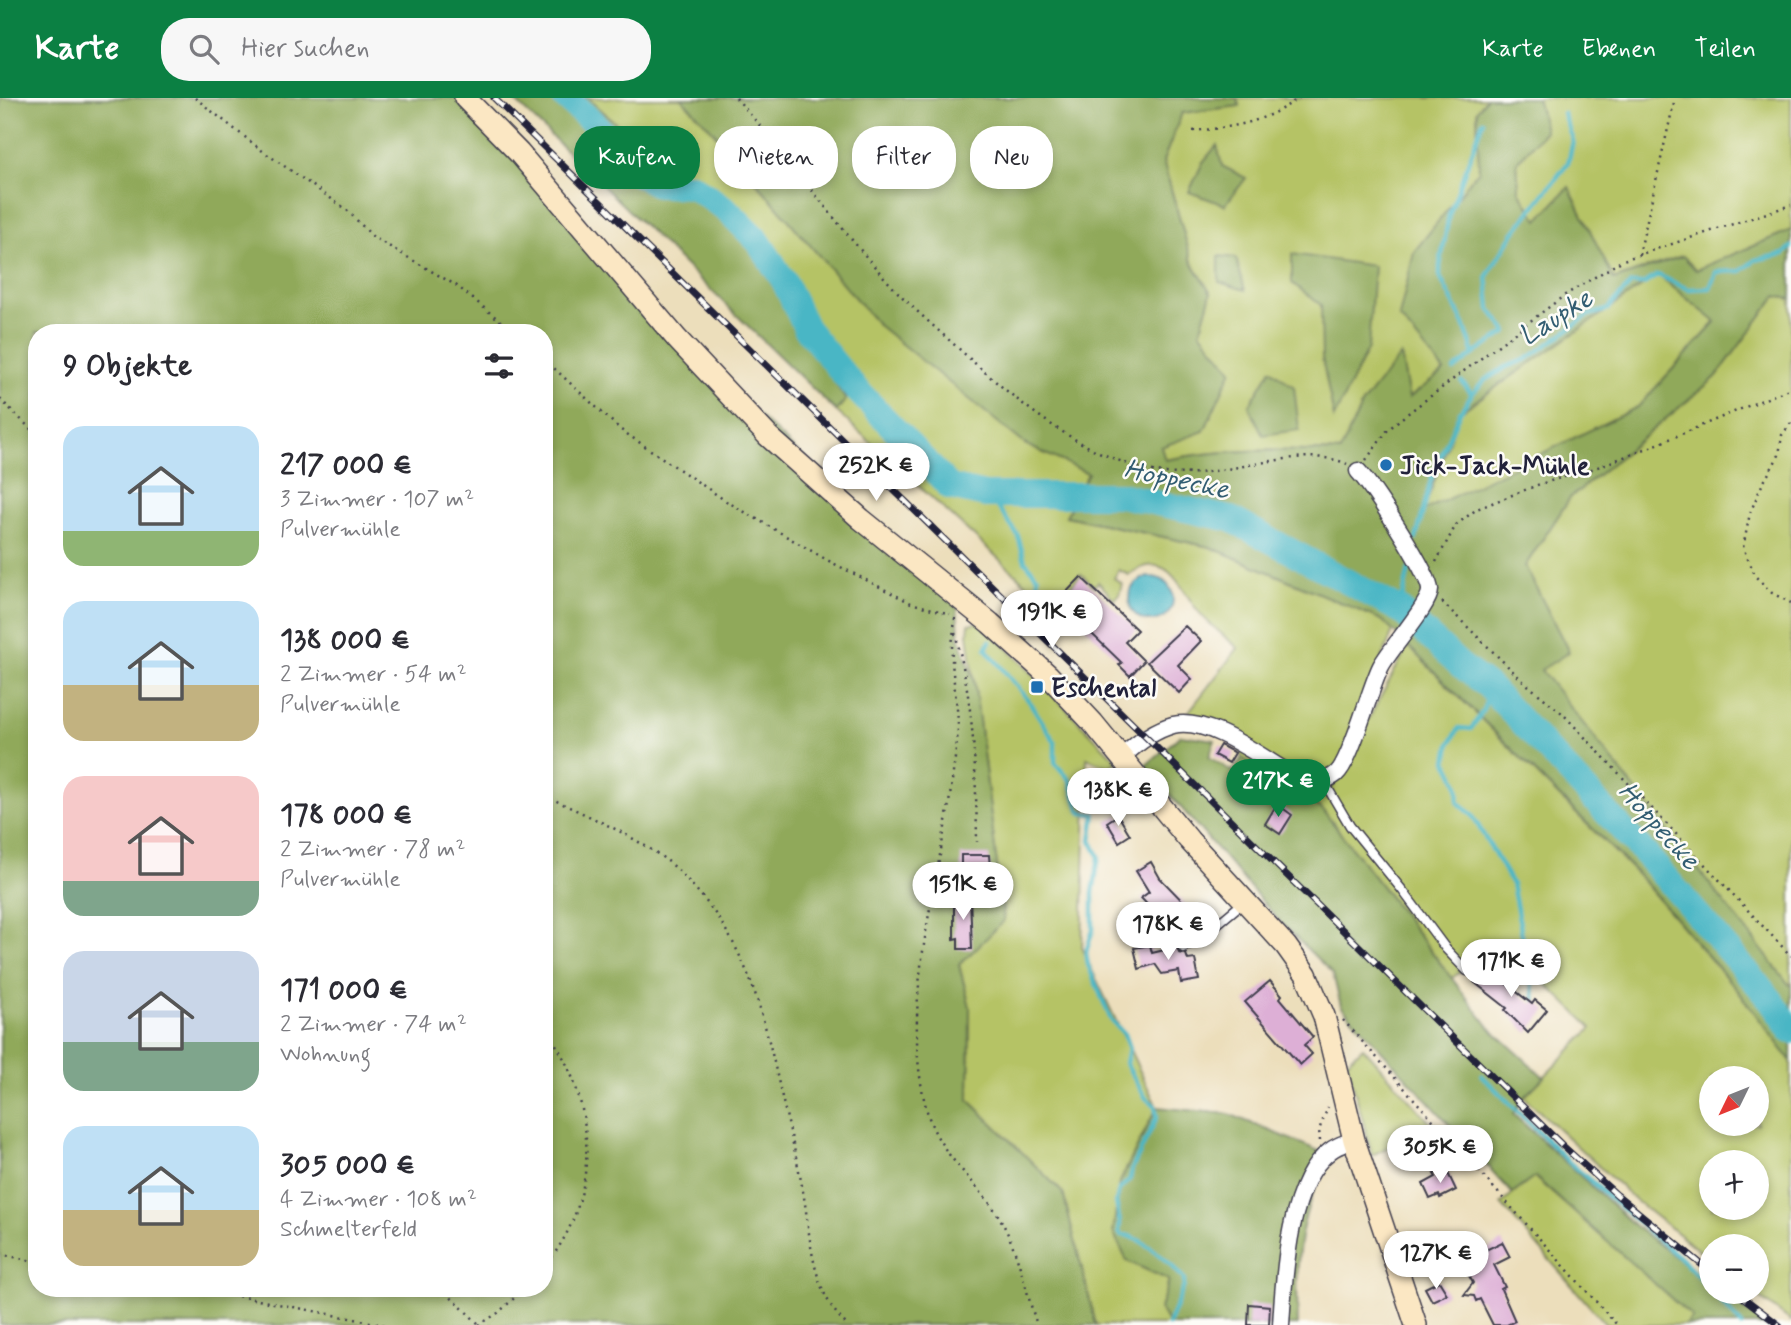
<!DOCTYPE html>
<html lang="de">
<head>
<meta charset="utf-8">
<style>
  :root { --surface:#fff; --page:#f7f7f7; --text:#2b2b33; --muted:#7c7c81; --accent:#0b8043 }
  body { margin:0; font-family:Mynerve,sans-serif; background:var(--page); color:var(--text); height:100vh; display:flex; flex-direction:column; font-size:26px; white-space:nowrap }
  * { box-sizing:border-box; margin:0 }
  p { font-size:23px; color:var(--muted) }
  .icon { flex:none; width:38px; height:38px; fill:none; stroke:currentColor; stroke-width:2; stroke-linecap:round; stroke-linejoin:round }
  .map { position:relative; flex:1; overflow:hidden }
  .drawer { position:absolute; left:28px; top:226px; width:525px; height:973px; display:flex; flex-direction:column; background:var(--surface); border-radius:28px; box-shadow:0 4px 10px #0003 }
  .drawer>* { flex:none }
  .banner { position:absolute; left:574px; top:28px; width:665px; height:63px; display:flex; gap:14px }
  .needle { width:46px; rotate:227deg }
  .buttons { position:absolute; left:1699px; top:968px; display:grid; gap:14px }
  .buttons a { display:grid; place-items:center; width:70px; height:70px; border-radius:50%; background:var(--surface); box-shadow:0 4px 10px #0003; font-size:35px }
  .price { position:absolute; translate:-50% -60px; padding:0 16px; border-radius:24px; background:#fff; color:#222; font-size:23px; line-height:46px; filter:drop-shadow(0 2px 4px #0008) }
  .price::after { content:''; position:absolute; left:50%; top:42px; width:21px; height:16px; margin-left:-10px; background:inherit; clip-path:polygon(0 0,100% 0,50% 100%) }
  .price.on { background:var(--accent); color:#fff }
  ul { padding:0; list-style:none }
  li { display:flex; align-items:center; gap:21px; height:175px; padding:0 35px }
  li span { display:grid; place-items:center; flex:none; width:196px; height:140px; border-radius:21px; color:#555 }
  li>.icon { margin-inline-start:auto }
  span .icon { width:84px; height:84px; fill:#fffc; stroke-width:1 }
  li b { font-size:30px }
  h2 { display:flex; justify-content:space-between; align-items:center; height:84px; padding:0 35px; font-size:30px }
  .tag { padding:0 24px; border-radius:28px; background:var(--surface); box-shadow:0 4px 10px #0003; font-size:24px; line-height:63px }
  .tag.on { background:var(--accent); color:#fff }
  header { display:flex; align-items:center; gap:42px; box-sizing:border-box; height:98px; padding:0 35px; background:var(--accent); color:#fff }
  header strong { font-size:33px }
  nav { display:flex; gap:38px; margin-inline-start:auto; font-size:24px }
  .search { width:490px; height:63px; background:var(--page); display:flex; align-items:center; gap:18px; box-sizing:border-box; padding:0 24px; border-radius:28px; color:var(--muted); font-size:26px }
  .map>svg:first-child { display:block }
  .green { fill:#b5c365; stroke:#6c7250; stroke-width:2; fill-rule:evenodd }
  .forest { fill:#90a95a; stroke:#59664a; stroke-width:2; fill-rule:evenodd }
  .water { fill:#49b6c5; stroke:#366c80; stroke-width:2 }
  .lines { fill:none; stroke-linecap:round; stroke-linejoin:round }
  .stream { stroke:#49b6c5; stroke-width:4.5 }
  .river { stroke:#49b6c5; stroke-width:26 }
  .building { fill:#ddafd6 }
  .lane-casing { stroke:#403e4e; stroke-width:11 }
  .street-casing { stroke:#403e4e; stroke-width:19 }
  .secondary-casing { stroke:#403e4e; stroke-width:24 }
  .path { stroke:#403e4e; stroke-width:2.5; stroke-dasharray:2 5; stroke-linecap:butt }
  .lane { stroke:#fff; stroke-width:8 }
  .street { stroke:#fff; stroke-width:16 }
  .secondary { stroke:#fbe7c3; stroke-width:21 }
  .rail-casing { stroke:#22223b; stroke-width:7 }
  .rail { stroke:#fdfcf7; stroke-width:4.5; stroke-dasharray:13; stroke-linecap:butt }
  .poi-dot { fill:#1f6fb2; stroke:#fdfcf7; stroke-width:2.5 }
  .labels { text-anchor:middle; stroke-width:5; stroke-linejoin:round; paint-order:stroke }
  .poi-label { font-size:26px; font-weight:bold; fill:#22223b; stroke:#fdfcf7; text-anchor:start }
  .water-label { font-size:28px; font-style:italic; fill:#325d72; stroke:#fdfcf7 }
</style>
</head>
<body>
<header>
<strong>Karte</strong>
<div class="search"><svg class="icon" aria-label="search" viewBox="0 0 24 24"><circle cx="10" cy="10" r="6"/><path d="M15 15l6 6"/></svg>Hier suchen</div>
<nav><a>Karte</a><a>Ebenen</a><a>Teilen</a></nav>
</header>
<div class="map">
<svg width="1791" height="1227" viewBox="0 0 1791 1227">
  <rect width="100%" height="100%" fill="#fdfcf7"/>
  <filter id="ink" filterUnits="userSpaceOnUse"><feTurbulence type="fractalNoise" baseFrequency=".0143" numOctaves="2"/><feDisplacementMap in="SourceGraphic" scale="14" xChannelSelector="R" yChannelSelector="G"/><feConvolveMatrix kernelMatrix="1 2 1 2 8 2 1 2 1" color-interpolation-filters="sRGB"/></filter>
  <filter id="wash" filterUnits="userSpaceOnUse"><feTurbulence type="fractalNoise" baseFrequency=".00686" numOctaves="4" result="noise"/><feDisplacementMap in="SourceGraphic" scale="28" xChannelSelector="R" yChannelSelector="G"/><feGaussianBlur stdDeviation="1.57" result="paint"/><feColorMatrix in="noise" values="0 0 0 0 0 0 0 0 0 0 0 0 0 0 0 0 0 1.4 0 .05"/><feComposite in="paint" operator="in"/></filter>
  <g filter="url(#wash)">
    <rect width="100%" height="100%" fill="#ecdebb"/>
    <path class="green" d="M588,0H681L1026,347L1088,375L1066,418L1210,449L1382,522L1393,533L1325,702L1408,548L1635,774L1739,894L1791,963V1223L1752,1194H1757V1148H1712L1711,1162L1635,1102L1524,999L1592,930L1543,883L1488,855L1452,880L1322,711L1242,660L1235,634L1187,616L1238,550C1225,538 1209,527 1198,513C1179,489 1167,449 1129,477L1119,472L1114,480L1122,486L1119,497L1115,502L1098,484L1094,488L1081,476L1052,509L836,313L846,301L743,141ZM1712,980H1757V1026H1712ZM1712,1064H1757V1110H1712Z
      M1236,0H1487L1477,12L1479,72L1414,154L1445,273L1409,300L1401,258L1362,306L1341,354C1282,352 1223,350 1165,362L1160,349L1204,332L1213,313L1200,234L1211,195L1192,164L1163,63L1182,15L1239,8Z
      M1537,0H1791V132L1696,172L1682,158L1613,182L1569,90L1538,123L1519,93L1517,64L1545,33Z
      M1658,177L1716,224L1638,309L1423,414L1460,314Z
      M1776,198L1791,201V889L1540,572L1525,468L1570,400L1716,279Z
      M981,523L1118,664L1108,669L1087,660L1082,851L1157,1009L1120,1084L1127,1163L1169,1182L1160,1211L1169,1227H1096L1063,1095L969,1002L970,909L959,867L1004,822L968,535L969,526Z
      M1363,949L1433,1028L1372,1057L1347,964Z
      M1534,1079L1693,1219L1686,1227H1606L1501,1106Z"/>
    <path class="forest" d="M0,0H465L677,241L957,504L959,538L974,582L1004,823L959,867L970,909L969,1002L1063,1095L1096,1227H0ZM37,234H544V1190H37Z
      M512,0H588L743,141L846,302L836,313Z
      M681,0H1236L1240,8L1182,15L1163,63L1192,164L1211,195L1200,234L1232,272L1204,333L1161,349L1165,362C1223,350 1282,352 1340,354L1362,306L1401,257L1409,300L1444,273L1399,219L1414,154L1479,72L1477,12L1487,0H1537L1545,33L1517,64L1519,93L1538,122L1569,89L1614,182L1683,158L1696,172L1791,132V201L1776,198L1716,279L1570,400L1525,468L1569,554L1541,572L1791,889V963L1739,894L1636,774L1382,522L1210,449L1066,418L1088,375L1026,347L878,227L712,32ZM1658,177L1716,224L1638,309L1423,413L1460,314Z
      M1217,47L1222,68L1246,80L1225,107L1189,94L1203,64Z
      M1292,156L1374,168L1368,250L1334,320L1322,260L1321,207L1292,185Z
      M1219,158L1236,160L1245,192L1219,184Z
      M1271,271L1294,289L1299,332L1263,337L1249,308Z
      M1181,637L1215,642L1209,659L1233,674L1242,660L1322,711L1490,930L1544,979L1524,999L1513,1016L1635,1128L1711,1186L1712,1194H1722L1766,1227H1686L1692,1219L1535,1079L1512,1095L1341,908L1333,876L1281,825L1145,668Z
      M1157,1009L1229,1016L1329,1057C1298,1121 1295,1157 1298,1227H1169L1160,1211L1169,1182L1127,1163L1113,1134L1120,1084Z"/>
    <path class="water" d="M1129 501a22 22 0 1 1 44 0a22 22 0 1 1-44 0Z"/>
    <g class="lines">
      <path class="stream" d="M1474,256L1507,234L1490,211L1487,178L1513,136L1568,65L1573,43L1563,15
        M1454,272L1474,256L1464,226L1440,179V168L1449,117L1483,23
        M1462,284L1472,296
        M985,397L1000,412L1018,438L1025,463L1038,479L1037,489L1032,496
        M1416,441L1432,378L1460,314L1472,296L1485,282L1506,269L1527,261L1589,217L1607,212L1631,186H1644L1658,177L1688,191L1710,190L1716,174L1741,173L1755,162L1784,156L1791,149
        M1400,512L1409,471
        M990,543L986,551L1029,603L1055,644V665L1070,682L1079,711L1082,715L1095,716L1091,742L1099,758L1093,795V832L1086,854L1088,867L1111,922L1124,936L1129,950L1126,966L1145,999L1155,1008L1157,1019L1132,1071L1130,1081L1119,1092L1116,1104L1120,1125L1119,1134L1121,1137C1139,1135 1172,1167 1184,1181V1188L1168,1227
        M1491,591L1482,614L1471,631L1459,630L1450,646L1447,663C1454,679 1461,684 1458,704L1472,717L1512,786L1535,902
        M1482,978L1570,1065L1681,1161L1712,1193
        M1712,1194L1742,1227"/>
      <path class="river" d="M565,0L595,26L637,75L659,87L692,88L726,111L758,143L784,183L806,230L854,289L950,389L985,397H1120L1231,421L1400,512L1460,567L1489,589L1648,759L1771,902L1791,933"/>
    </g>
    <g id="blocks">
      <path class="building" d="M1081,479L1137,532L1125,544L1144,563L1130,578L1119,567L1122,565L1058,503Z
        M1185,528L1201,543L1178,567L1192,581L1179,595L1147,564Z
        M1220,647L1235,655L1229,665L1214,657Z
        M1277,706L1292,717L1280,736L1265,726Z
        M1118,717L1130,737L1119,744L1107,724Z
        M961,757H989L990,770L961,771Z
        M1151,764L1160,780L1195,816L1198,813L1206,822L1181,843L1141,800L1149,794L1136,773Z
        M954,797H970L972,851H958V840L954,841Z
        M1150,847L1152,855L1177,849L1179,855L1186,856L1188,862L1195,861L1199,882L1181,885L1179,873L1162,876L1155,866L1139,871L1134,850Z
        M1489,866L1506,879L1503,883L1532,906L1535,902L1547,912L1528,935L1505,912L1507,910L1474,884Z
        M1270,883L1282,897L1280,900L1313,939L1304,947L1312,956L1300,967L1245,904Z
        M1446,1071L1456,1092L1440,1100L1439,1097L1430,1101L1423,1086L1436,1079L1434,1076Z
        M1502,1144L1510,1159L1494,1167L1505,1189L1501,1191L1515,1223L1507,1227H1493L1480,1201L1476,1203L1474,1198L1464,1197L1473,1185L1463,1167L1468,1164L1467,1161Z
        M1439,1183L1447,1196L1432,1203L1425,1190Z
        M1249,1206L1270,1208L1269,1227H1248Z"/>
    </g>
  </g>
  <g filter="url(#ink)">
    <use href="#blocks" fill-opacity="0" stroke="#403e4e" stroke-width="2"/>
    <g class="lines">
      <g class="lane-casing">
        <path id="lane" d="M1323,682L1350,728L1403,793L1446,851L1467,873
          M1183,850L1204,837L1245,803"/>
      </g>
      <g class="street-casing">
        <path id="street" d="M1122,659C1136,646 1154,632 1173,627C1212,618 1266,664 1301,682C1312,685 1326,684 1336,676C1351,664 1370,589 1381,568C1390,551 1431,505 1430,492C1430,476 1372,388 1358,373
          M1281,1227C1284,1179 1288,1084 1330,1053C1337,1047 1346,1045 1354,1042"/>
      </g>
      <g class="secondary-casing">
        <path id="secondary" d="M465,0L519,55L677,241L768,338L861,421L990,525L1048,577L1093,625L1189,742L1286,848L1306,876L1324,918L1354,1042L1416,1227"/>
      </g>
      <path class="path" d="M195,0L264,54L346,111L373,139L457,188L514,234
        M736,0C790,61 837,128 892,188C916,214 943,236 969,260C1022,308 1082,357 1153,373C1213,387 1297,343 1347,366
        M1193,33C1236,29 1263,25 1299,0
        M1639,157L1675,0
        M544,261L621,332L726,403L827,462L911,505L950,516
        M0,301L37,337
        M1791,325L1782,337L1779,357L1761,389L1750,415L1743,450L1756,479L1772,495L1791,505
        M1366,362L1387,333L1399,322L1565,197L1623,162L1791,107
        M1436,464L1456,427L1477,411L1540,386L1595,370L1653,348L1791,290
        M1442,504L1524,584L1562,615L1791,858
        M955,520C954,534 951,547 952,562C953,584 958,608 958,630C957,648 954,666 952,683C939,790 898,906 927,1013C938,1056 975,1081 998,1117C1018,1150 1025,1191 1037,1227
        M955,535C974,604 976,673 977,744
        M544,697C585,717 630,735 666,762C679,771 689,784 700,796C751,857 764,920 781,995C789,1030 798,1064 804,1099C811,1145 812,1194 847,1227
        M1343,922L1617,1227
        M544,929C598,1000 603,1100 544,1169
        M1320,1043L1319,1032L1328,1009
        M0,1156L37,1164
        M197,1190L385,1227
        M441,1190L480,1227
        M479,1227L498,1215L525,1190"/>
      <use href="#lane" class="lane"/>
      <use href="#street" class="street"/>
      <use href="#secondary" class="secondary"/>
      <g class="rail-casing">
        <path id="rail" d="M494,0L1563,1048L1617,1097L1712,1175
          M1736,1194L1779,1227"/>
      </g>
      <use href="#rail" class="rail"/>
    </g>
  </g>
  <g class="poi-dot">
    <circle cx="1386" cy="367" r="7"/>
    <rect x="1030" y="582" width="14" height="14" rx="3.5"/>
  </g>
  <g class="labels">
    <g class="poi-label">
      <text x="1400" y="376">Jick-Jack-Mühle</text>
      <text x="1051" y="598">Eschental</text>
    </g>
    <g class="water-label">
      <text transform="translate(1555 218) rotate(-32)" y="10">Laupke</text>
      <text transform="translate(1177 380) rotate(12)" y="10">Hoppecke</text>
      <text transform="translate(1660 727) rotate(48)" y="10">Hoppecke</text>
    </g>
  </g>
</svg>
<div class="buttons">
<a><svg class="needle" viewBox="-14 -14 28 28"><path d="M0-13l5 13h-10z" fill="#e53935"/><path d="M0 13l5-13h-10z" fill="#7c7c81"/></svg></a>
<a>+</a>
<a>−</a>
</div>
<b class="price" style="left:876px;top:405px">252K €</b>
<b class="price" style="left:1052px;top:552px">191K €</b>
<b class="price on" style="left:1278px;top:721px">217K €</b>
<b class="price" style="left:1118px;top:730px">138K €</b>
<b class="price" style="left:963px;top:824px">151K €</b>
<b class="price" style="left:1168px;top:864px">178K €</b>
<b class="price" style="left:1511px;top:901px">171K €</b>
<b class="price" style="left:1440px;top:1087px">305K €</b>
<b class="price" style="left:1436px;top:1193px">127K €</b>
<div class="banner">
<a class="tag on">Kaufen</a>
<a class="tag">Mieten</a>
<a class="tag">Filter</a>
<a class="tag">Neu</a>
</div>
<section class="drawer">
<h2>9 Objekte<svg class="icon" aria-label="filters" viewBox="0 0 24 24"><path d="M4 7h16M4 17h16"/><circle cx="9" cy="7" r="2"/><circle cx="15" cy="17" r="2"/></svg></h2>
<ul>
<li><span style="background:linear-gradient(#bfe0f5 75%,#8fb573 0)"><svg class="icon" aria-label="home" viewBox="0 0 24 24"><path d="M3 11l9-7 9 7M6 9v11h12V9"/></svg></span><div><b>217 000 €</b><p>3 Zimmer · 107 m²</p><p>Pulvermühle</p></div></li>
<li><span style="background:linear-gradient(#bfe0f5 60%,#c2b280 0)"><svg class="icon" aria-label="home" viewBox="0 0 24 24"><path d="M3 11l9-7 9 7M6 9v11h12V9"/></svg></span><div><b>138 000 €</b><p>2 Zimmer · 54 m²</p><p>Pulvermühle</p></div></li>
<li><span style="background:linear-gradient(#f6c9c9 75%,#7fa58c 0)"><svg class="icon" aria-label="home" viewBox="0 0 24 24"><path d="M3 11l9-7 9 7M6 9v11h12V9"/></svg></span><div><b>178 000 €</b><p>2 Zimmer · 78 m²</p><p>Pulvermühle</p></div></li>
<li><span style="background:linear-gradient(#c9d6e8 65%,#7fa58c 0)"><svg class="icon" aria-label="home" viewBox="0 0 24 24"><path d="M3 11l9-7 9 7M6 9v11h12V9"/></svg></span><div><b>171 000 €</b><p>2 Zimmer · 74 m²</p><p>Wohnung</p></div></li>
<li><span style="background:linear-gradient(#bfe0f5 60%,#c2b280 0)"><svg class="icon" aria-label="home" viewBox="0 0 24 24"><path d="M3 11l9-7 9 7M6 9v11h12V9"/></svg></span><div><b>305 000 €</b><p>4 Zimmer · 108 m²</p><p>Schmelterfeld</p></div></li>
</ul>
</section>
</div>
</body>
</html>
